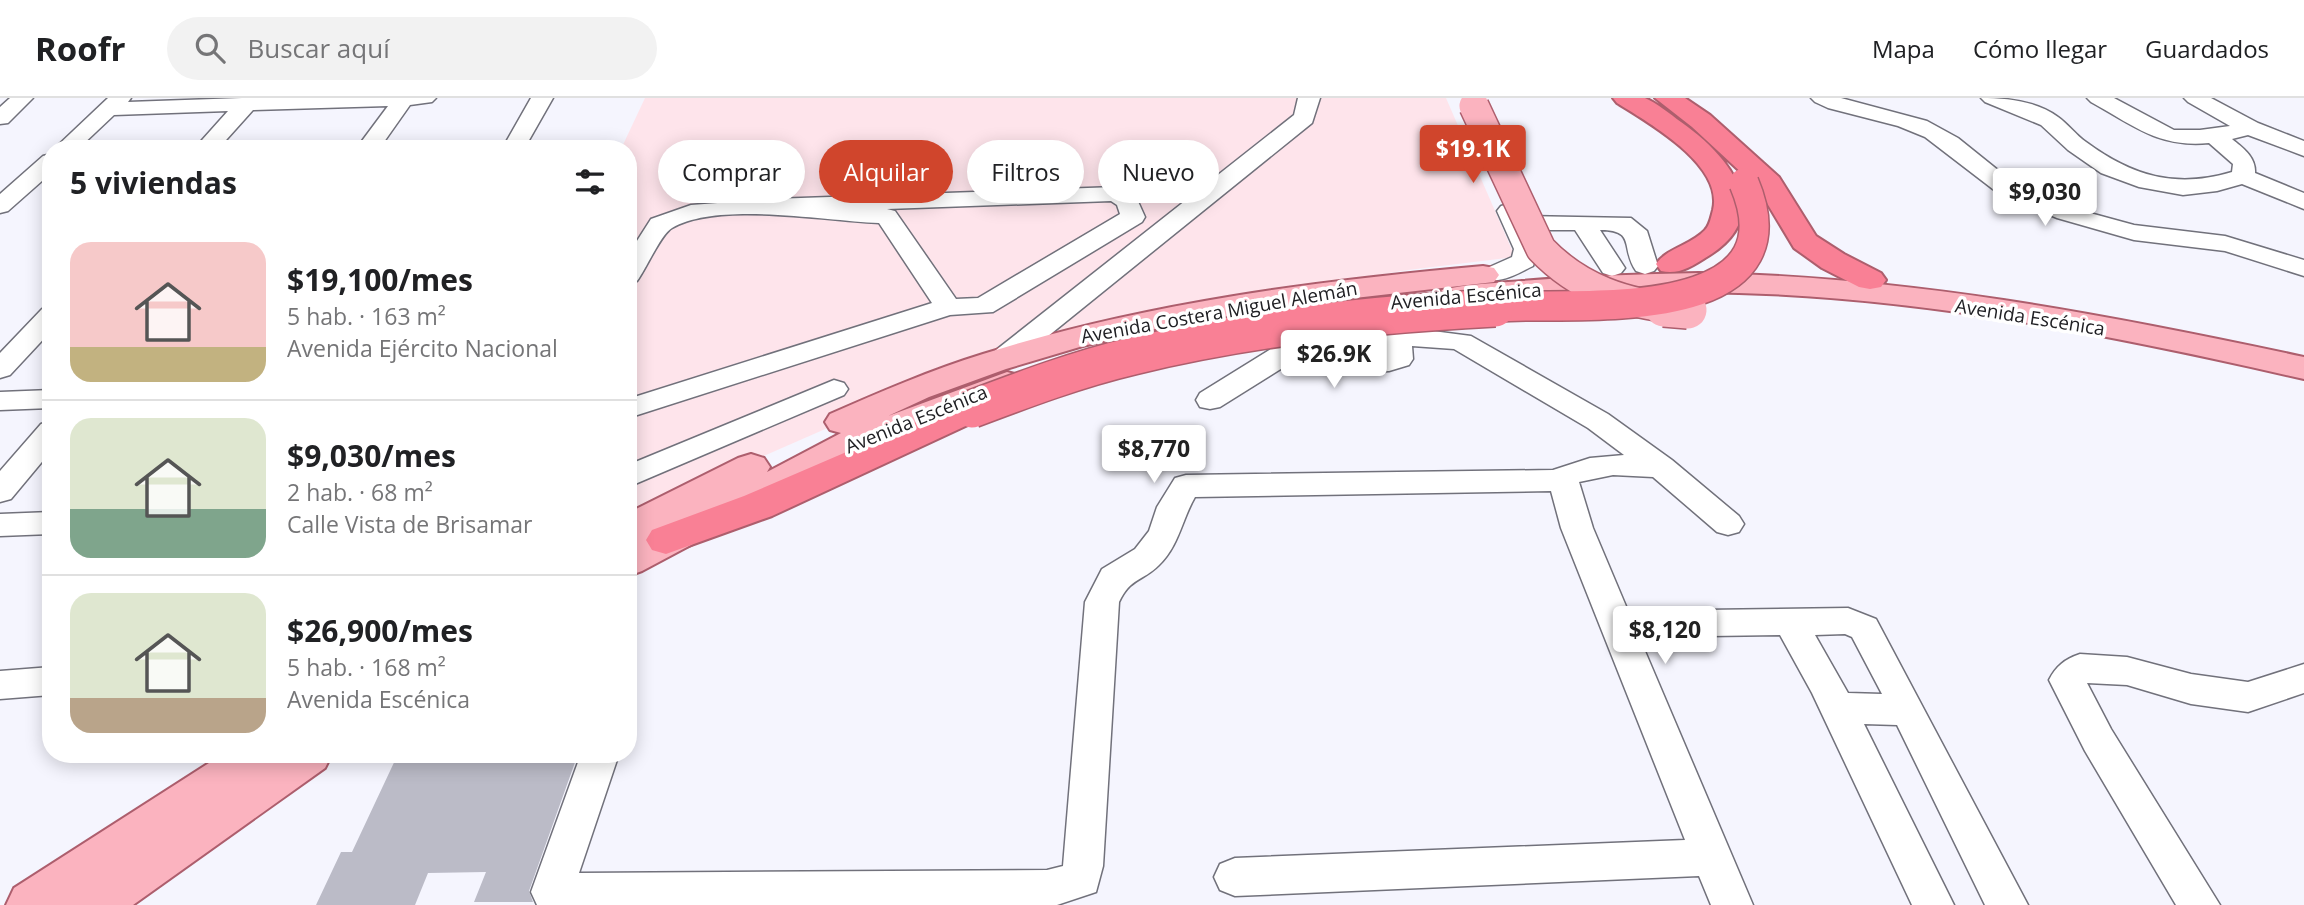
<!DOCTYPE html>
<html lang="es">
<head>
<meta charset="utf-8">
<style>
  :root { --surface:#fff; --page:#f2f2f2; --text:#202124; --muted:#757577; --line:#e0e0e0; --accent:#d0452c }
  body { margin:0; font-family:"Open Sans",sans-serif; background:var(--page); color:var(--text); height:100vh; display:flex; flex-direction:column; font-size:26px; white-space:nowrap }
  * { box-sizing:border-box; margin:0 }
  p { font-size:23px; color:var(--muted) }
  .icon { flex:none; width:38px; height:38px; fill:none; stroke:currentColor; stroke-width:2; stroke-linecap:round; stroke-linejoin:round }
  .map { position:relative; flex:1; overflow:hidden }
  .panel { position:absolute; left:42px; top:42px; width:595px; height:623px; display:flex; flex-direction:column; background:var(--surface); border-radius:28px; box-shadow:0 4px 18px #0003 }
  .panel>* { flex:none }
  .hud { position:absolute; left:658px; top:42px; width:665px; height:63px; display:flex; gap:14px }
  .price { position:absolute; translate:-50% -60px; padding:0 16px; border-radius:7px; background:#fff; color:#222; font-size:23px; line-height:46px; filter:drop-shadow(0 2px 4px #0008) }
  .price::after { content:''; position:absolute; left:50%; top:42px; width:21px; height:16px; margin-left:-10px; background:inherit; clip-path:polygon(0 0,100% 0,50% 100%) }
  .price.on { background:var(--accent); color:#fff }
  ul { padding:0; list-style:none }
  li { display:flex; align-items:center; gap:21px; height:175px; padding:0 28px }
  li+li { border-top:2px solid var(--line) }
  li span { display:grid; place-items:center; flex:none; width:196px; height:140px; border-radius:21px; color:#555 }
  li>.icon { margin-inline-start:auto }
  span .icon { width:84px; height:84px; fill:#fffc; stroke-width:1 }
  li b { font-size:30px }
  h2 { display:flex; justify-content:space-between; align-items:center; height:84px; padding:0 28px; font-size:30px }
  .chip { padding:0 24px; border-radius:32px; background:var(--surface); box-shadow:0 4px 18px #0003; font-size:24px; line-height:63px }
  .chip.on { background:var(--accent); color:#fff }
  header { display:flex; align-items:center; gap:42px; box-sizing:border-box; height:98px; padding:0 35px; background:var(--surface); border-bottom:2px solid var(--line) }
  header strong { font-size:33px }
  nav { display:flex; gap:38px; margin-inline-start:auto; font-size:24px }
  .search { width:490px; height:63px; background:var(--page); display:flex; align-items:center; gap:18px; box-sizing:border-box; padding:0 24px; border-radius:38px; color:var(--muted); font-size:26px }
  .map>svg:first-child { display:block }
  .industrial { fill:#fee4eb }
  .building { fill:#bbbbc7 }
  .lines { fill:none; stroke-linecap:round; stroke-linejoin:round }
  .minor-casing { stroke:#71717b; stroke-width:3 }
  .major-casing { stroke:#ad5e6d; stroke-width:4 }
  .highway-casing { stroke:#ad5e6d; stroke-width:4 }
  .minor { fill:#fff; fill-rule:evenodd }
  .major { fill:#fbb3bf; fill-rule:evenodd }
  .highway { fill:#f98095; fill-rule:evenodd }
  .major-bridge-far1-casing { stroke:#ad5e6d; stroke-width:32; stroke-linecap:butt }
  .major-bridge-casing { stroke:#ad5e6d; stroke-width:40; stroke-linecap:butt }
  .highway-bridge-far1-casing { stroke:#ad5e6d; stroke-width:32; stroke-linecap:butt }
  .highway-bridge-casing { stroke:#ad5e6d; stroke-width:40; stroke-linecap:butt }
  .major-bridge-far1 { stroke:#fbb3bf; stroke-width:29 }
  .major-bridge { stroke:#fbb3bf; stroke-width:37 }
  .highway-bridge-far1 { stroke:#f98095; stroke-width:29 }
  .highway-bridge { stroke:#f98095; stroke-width:37 }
  .labels { text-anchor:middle; stroke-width:7; stroke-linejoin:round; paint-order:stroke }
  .street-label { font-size:19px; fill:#202024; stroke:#fff }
</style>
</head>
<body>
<header>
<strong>Roofr</strong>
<div class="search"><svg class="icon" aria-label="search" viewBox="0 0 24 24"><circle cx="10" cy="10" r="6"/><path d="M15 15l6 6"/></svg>Buscar aquí</div>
<nav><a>Mapa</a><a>Cómo llegar</a><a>Guardados</a></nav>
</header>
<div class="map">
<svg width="2304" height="807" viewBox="0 0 2304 807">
  <rect width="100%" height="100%" fill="#f5f5fe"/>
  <path class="industrial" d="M645,0H1446L1515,159L1408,172L1279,193L1083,236L880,307L673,398L628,422V51H621Z"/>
  <path class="building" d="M398,656H578L529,793L533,804H474L486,774L428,775L415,807H316L341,754H352Z"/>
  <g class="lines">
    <g class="minor-casing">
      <path id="minor" d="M10,0H33L8,25L0,26V9Z
        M108,0H131L128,4L242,0H436L432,4L410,7L379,51H356L388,8L253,12L218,51H194L228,13L114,17L78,51H54Z
        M531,0H553L524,51H502Z
        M1298,0H1320L1312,25L1011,268L1001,271L991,268L987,262L991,256L1294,17Z
        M1811,0H1841L1927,23L1958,40L2014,85L2090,115L2134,127L2225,138L2304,162V178L2225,153L2134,142L2057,120L1998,95L1925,39L1898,28L1828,10L1815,4Z
        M1981,0C2007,0 2037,3 2058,19C2068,26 2076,37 2086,44C2132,78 2176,91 2232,74L2233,66L2209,45C2158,50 2133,27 2091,4L2087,0H2114L2174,32H2200L2230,28L2188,4L2184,0H2211L2258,25L2304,43V58L2248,37L2232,41C2243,50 2256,59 2255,75L2304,95V111L2242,86L2217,93L2183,97L2139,89L2101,75L2068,52L2041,27L1985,4Z
        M51,56V75L8,113L0,115V96L43,58Z
        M1116,89L1136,99L1145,119L1142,124L993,214L950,217L628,320V301L932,205L879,125C825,123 718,103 672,130C661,136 646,171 637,183L628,186V157L651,121L691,107L772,101ZM1111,103L1117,107L1120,116L978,200L956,201L895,113L887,111Z
        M1509,106L1517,108L1523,118L1631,120L1647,133L1658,168L1654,173L1645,176L1636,173C1620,150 1637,132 1600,132L1625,170L1621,175L1612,178L1603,175L1575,132H1530L1538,151L1533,168C1518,175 1502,186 1485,181L1481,176L1485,171L1512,159L1514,151L1497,113L1501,108Z
        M51,209V233L10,277L0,280V255L42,211Z
        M1321,229L1425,232L1471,238L1608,316L1672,362L1739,418L1744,426L1739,434L1728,437L1717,434L1653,379L1613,377L1579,384L1593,430L1628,513L1848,510L1876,521L2028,807H1985L1897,627L1864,626L1954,807H1912L1812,595L1780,537L1639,539L1753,807H1711L1699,778L1235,798L1220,792L1214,779L1220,766L1235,760L1685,742L1561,430L1551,393L1195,399C1182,421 1179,448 1159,467C1142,484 1131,479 1119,504L1103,768L1096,794L1057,807H537L531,794L581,656H619L579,775L1047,772L1063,768L1085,504L1102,471L1135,451L1149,433L1157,409L1175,380L1186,377L1553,372L1590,360L1624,357L1588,330L1454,251L1412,248L1413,261L1409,267L1389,273L1337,276L1295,262L1220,309L1210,311L1200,309L1196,302L1200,295L1271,251L1297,245L1339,258L1385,256V247L1311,243L1307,237L1311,231ZM1845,536L1852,539L1882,596L1848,595L1815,537Z
        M834,282L844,285L848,291L844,297L628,389V367Z
        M51,292V310L0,312V294Z
        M51,323V353L11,401L0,404V373L41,326Z
        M51,414V436L0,438V416Z
        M2080,556L2127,559L2191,576L2248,584L2304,566V595L2248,614L2191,606L2127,587L2087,585L2111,631L2220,807H2176L2085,653L2049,582C2056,568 2065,561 2080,556Z
        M51,569V597L0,601V573Z"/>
    </g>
    <g class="major-casing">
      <path id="major" d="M1483,168L1494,170L1499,177L1494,184L1320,204L1155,231L1083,248L1006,271L929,299L888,318L1007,274L1019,277L1024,285L1019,293L867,353L642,473L628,478V415L738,360L751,356L764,360L770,369L767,374L841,335L830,332L825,324L830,316C880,294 931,272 983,256C1146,205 1314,183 1483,168Z
        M1699,175C1903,178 2105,216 2304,259V281C2119,239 1929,200 1739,195C1643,192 1548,199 1453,209L1442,206L1437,199L1442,192C1467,186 1495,185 1522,183C1581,178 1640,176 1699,175Z
        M223,656H332L325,670L133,807H6L14,790Z"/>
    </g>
    <g class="highway-casing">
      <path id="highway" d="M1613,0C1623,0 1636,0 1645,0C1657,5 1670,16 1681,24C1731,59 1777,118 1705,160C1691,169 1678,177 1661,173L1656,166C1667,150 1691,147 1705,132C1710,127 1711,119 1713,112C1724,67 1649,25 1617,5Z
        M1655,0H1685L1710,17L1779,79L1816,138L1844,156L1881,175L1886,182L1881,189L1870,191L1859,189L1822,170L1794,150L1758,90L1692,29Z
        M972,300L985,303L990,311L985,319L772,418L666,456L652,452L646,442L652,432L744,398Z"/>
    </g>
    <use href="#minor" class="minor"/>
    <use href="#major" class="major"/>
    <use href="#highway" class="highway"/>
    <g class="major-bridge-far1-casing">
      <path id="major-bridge-far1" d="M1474,8L1541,151C1579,191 1626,206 1680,211"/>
    </g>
    <g class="major-bridge-casing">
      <path id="major-bridge" d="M1664,210L1688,212"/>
    </g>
    <g class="highway-bridge-far1-casing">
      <path id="highway-bridge-far1" d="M1468,211C1487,210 1507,208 1526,208C1602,207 1801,219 1744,85"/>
    </g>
    <g class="highway-bridge-casing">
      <path id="highway-bridge" d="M972,311C1025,291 1078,271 1133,258C1251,229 1374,216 1495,210"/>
    </g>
    <use href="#major-bridge-far1" class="major-bridge-far1"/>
    <use href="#major-bridge" class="major-bridge"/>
    <use href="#highway-bridge-far1" class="highway-bridge-far1"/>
    <use href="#highway-bridge" class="highway-bridge"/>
  </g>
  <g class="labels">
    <g class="street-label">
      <text transform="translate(1466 198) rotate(-5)" y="7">Avenida Escénica</text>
      <text transform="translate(1219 214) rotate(-10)" y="7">Avenida Costera Miguel Alemán</text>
      <text transform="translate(2030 219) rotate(9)" y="7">Avenida Escénica</text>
      <text transform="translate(916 321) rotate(-22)" y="7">Avenida Escénica</text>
    </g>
  </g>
</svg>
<b class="price on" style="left:1473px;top:87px">$19.1K</b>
<b class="price" style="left:2045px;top:130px">$9,030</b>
<b class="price" style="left:1334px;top:292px">$26.9K</b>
<b class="price" style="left:1154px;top:387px">$8,770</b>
<b class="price" style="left:1665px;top:568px">$8,120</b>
<div class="hud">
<a class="chip">Comprar</a>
<a class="chip on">Alquilar</a>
<a class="chip">Filtros</a>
<a class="chip">Nuevo</a>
</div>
<section class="panel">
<h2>5 viviendas<svg class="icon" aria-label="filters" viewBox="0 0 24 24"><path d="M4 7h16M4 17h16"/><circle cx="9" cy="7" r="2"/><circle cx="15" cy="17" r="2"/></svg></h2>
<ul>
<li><span style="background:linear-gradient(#f6c9c9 75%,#c2b280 0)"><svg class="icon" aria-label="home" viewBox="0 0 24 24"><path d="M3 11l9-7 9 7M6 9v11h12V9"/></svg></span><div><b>$19,100/mes</b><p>5 hab. · 163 m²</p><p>Avenida Ejército Nacional</p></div></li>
<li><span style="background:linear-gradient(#dfe7d0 65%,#7fa58c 0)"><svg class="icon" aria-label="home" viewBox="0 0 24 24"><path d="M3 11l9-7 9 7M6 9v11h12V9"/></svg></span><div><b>$9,030/mes</b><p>2 hab. · 68 m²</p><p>Calle Vista de Brisamar</p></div></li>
<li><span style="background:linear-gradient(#dfe7d0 75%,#b9a48a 0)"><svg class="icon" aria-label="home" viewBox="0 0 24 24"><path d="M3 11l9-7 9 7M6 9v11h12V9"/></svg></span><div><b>$26,900/mes</b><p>5 hab. · 168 m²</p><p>Avenida Escénica</p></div></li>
</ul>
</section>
</div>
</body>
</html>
